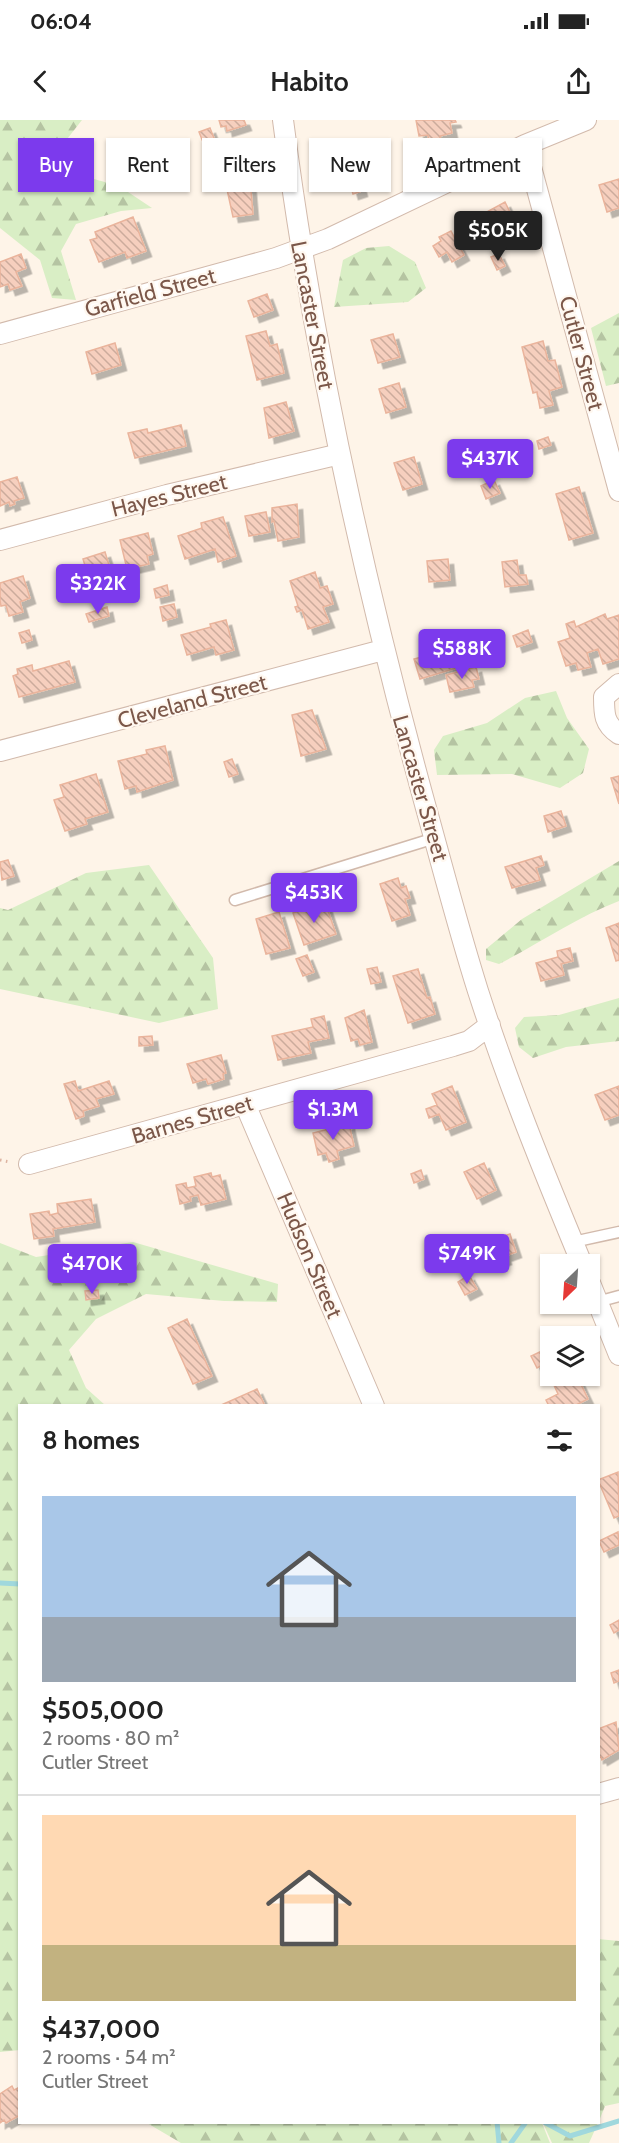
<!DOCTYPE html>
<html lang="en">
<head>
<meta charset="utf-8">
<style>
  :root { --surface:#fff; --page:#f2f2f2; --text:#222; --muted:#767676; --line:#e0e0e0; --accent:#7c3aed }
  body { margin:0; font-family:Cabin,sans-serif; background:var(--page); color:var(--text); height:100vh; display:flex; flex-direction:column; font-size:22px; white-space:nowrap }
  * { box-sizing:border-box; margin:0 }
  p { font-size:20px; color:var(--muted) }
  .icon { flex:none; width:33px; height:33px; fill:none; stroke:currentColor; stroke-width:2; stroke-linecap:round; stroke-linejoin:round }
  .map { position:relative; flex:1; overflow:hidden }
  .side { position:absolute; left:18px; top:1284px; width:582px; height:720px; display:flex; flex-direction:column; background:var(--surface); border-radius:0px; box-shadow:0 2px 4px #0004 }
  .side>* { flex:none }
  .banner { position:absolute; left:18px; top:18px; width:584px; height:54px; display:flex; gap:12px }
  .needle { width:39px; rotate:205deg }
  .buttons { position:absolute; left:540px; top:1134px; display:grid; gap:12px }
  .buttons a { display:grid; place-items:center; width:60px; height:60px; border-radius:0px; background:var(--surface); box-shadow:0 2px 4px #0004; font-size:30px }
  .price { position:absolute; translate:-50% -51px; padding:0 14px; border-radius:6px; background:var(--accent); color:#fff; font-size:20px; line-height:39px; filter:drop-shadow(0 2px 3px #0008) }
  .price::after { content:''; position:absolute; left:50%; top:36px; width:18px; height:14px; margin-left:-9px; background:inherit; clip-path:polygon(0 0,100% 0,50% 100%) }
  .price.current { background:#222; color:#fff }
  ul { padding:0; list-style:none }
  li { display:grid; align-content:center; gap:12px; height:318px; padding:0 24px }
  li+li { border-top:2px solid var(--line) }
  li span { display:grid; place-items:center; height:186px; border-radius:0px; color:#555 }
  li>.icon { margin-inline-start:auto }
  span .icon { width:108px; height:108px; fill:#fffc; stroke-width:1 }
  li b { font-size:26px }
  h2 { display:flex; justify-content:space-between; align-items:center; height:72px; padding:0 24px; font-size:26px }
  .chip { padding:0 21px; border-radius:0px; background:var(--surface); box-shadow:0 2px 4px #0004; font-size:21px; line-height:54px }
  .chip.current { background:var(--accent); color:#fff }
  .status { display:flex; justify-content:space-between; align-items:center; height:42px; padding:0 30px; background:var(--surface); direction:ltr }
  .status svg { height:16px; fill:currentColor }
  header { display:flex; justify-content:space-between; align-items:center; height:78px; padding:0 24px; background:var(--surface); font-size:27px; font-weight:600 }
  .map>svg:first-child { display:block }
  .forest { fill:url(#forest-firs) }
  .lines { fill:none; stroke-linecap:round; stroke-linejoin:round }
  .stream { stroke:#a0d8dd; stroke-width:5 }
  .building { fill:url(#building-back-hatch); stroke:#eab49c; stroke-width:1.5; filter:url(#shadow) }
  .lane-casing { stroke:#d2baac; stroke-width:13 }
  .street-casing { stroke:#d2baac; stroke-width:22 }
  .path { stroke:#dcb2a0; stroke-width:3; stroke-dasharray:1.5 4.5; stroke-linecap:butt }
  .lane { stroke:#fff; stroke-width:10 }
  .street { stroke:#fff; stroke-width:20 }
  .labels { text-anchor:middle; stroke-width:4.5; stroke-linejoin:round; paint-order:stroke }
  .street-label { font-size:22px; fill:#7b5749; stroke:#fff8f0 }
</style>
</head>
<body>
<div class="status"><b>06:04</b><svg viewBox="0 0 49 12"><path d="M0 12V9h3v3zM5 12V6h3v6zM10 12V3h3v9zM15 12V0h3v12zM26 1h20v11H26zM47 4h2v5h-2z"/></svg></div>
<header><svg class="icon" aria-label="back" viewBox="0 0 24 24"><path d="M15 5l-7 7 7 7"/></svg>Habito<svg class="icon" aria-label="share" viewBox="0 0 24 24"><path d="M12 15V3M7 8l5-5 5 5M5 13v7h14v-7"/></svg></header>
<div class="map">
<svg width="619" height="2023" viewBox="0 0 619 2023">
  <defs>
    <pattern id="forest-firs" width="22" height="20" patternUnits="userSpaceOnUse" patternTransform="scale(1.5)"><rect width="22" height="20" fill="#d9eec5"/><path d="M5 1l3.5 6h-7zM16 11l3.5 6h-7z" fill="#b5c4a2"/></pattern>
    <pattern id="building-back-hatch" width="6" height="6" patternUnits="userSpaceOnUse" patternTransform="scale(1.5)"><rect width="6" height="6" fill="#f6cfbe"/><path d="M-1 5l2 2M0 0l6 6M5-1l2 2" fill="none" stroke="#ccab9c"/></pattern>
    <filter id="shadow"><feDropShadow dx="5.5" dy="5.5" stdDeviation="0" flood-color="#0004"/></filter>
  </defs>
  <rect width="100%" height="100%" fill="#fef4e8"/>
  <path class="forest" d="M0,0H82L64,23L69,52L119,66L152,88L121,91L76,104L61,131L76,180L52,178L40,140L0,108Z
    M389,126L415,142L426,168L408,182L334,187L343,140L366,128Z
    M619,193V263L606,266L591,208Z
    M556,571L567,598L589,629L583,653L560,668L512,654L437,655L434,630L443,616L487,603L525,578Z
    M619,741V781C577,797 540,823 499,844L486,840V829L522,799Z
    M149,745L213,838L218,889L159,903L0,869V788L8,790L86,753Z
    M619,878V921L566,927L533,938L519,927L515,908L524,897L559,895Z
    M133,1122L278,1164L277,1182L224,1181L146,1174L96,1199L69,1230L86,1268L105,1285L20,1286V1930L0,1932V1123L36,1137Z
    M598,1819L619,1821V1983L605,1986L599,2001Z
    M147,2003H542L550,2023H181Z
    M543,2003H598L589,2023H552Z"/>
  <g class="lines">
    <path class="stream" d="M0,1463L20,1464
      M497,2002L499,2023
      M544,2002L570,2016L619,2001
      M511,2023L526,2002"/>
  </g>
  <path class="building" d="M219,0H244L246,5L227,11L226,6L221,7Z
    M416,0H455L456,2L450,3L452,13L440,16L441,22L429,24L428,15L419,16Z
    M210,8L214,18L203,22L199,12Z
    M170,41L175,56L166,59L161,44Z
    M249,47L253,94L233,97L223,51Z
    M358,57L362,71L353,74L349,60Z
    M619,59V88L607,92L599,65Z
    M505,82L520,113L498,124L483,94Z
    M133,97L146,131L127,138L125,132L99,142L90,120L97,118L95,112Z
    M451,111L464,135L452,142L447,132L439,137L433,126L441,121L439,117Z
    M21,134L26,148L16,152L22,166L10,170L8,164L0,167V142Z
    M499,134L505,146L497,150L491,137Z
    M267,174L273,190L254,197L248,181Z
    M266,211L270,226L277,224L284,253L257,260L246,216Z
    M393,214L400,237L378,243L371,220Z
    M543,221L548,241L555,240L562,267L549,271L553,285L540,288L537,272L533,273L522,227Z
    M115,223L121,245L92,254L86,232Z
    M399,263L406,287L386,293L379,269Z
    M286,282L294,311L269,318L264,288Z
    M181,305L186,326L135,338L128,313L147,309L148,313Z
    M548,317L551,325L539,329L537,321Z
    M414,337L422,364L403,370L394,343Z
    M17,357L24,378L14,381L15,384L10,386L9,382L0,386V362Z
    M494,360L500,373L486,379L481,366Z
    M579,367L593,413L569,420L556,374Z
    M297,384L299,417L278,421L274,401L272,402V388Z
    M266,392L270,412L249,416L245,396Z
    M223,397L236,436L218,442L215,429L185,439L178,416L202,408L201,403Z
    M148,413L153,434L147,436L149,444L127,449L120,420Z
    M105,432L109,445L87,452L83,439Z
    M448,439L450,460L429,462L427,441Z
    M517,440L519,455H526L528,464L505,467L502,442Z
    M315,452L320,468L327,466L333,484L323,487L329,502L308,509L302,490L297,492L295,487L298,486L290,461Z
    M23,456L30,478L20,482L23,492L9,496L6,485L1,486L0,481V463Z
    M167,465L169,475L156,478L154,469Z
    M174,484L177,497L163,501L160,487Z
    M107,487L109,496L89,502L86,494Z
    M605,494L607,499L619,495V539L603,544L598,529L587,533L591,547L578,550L576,543L566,546L558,522L570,518L566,504L574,501L576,507Z
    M226,500L234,530L216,535L214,527L187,535L181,515L211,507L210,504Z
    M29,510L32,520L22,523L19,513Z
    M528,510L532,522L517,527L513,516Z
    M455,528L460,547L420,559L414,539Z
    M69,541L75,562L19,577L13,556L18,554L17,549L32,545L33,551Z
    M476,547L479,559L472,560L474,567L450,572L446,555Z
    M312,590L326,629L301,636L292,595Z
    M165,626L173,660L137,672L136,666L125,669L118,641L147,634L146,630Z
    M232,639L238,654L229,657L224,642Z
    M96,654L108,692L85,699L87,704L65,711L54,680L64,677L60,665Z
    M619,656V684L611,658Z
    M561,691L566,706L548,712L544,696Z
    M541,736L544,745L536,748L540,760L512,768L505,747Z
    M8,740L14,756L2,760L0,742Z
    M398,758L401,768L406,766L410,778L405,779L410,795L392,801L380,764Z
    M325,782L336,814L304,825L293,793Z
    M279,792L290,828L266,834L256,799Z
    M619,803V840L616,841L606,808Z
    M570,828L573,841L561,844L564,855L541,861L536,843L558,837L557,831Z
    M307,835L314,852L303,856L296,839Z
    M377,847L381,862L371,864L367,849Z
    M418,849L427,878L430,877L435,894L408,903L393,856Z
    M364,890L372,922L360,925L358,919L351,921L345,898Z
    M324,896L329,918L308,922L311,933L278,940L272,916L313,907L311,899Z
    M152,916L153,925L139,926V917Z
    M221,935L226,953L223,954L224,959L208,964L206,959L193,963L187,944Z
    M75,961L78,971L109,961L114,974L96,979L99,986L83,991L84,996L76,999L64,964Z
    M452,966L466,1002L446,1010L439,994L429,998L426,989L437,985L432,974Z
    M619,966V995L605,1000L595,975Z
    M349,1004L354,1026L337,1031L339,1039L329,1042L326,1033L318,1035L313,1013Z
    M484,1043L496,1070L477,1079L464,1052Z
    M421,1050L424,1059L414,1063L411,1054Z
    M211,1053L212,1057L220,1055L226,1079L201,1085L198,1075L190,1077L191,1081L180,1084L176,1065L186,1063L187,1068L196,1066L194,1057Z
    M91,1079L95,1102L53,1109L54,1116L34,1119L30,1094L49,1091L50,1095L58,1093L57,1084Z
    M510,1114L516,1132L505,1136L506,1139L489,1146L488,1143L483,1145L475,1124Z
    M455,1122L461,1135L446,1142L440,1129Z
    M469,1155L477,1169L465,1175L458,1162Z
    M98,1170L99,1178L86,1180L85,1171Z
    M187,1199L212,1256L193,1264L168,1208Z
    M546,1229L550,1241L537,1248L531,1236Z
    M550,1251V1256H577L588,1279L574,1286H549L546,1280L558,1274L548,1252Z
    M257,1269L265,1286H219Z
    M618,1352L619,1396L614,1398L598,1360Z
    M618,1412L619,1425L604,1432L599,1421Z
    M619,1500V1510L614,1513L610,1505Z
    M619,1550V1561L614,1563L611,1553Z
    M616,1602L619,1630L602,1640L601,1637L598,1638V1609Z
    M12,1966L14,1970L20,1967V1995L6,2003L4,2000L0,2003V1974Z"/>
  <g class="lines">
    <g class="lane-casing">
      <path id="lane" d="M235,780L435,718
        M573,1122L619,1112
        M597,1182L619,1176"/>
    </g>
    <g class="street-casing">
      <path id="street" d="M283,0C313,233 364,462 426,688C443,749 459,811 478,871C508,964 545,1055 582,1144
        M525,25L619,371
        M0,214L276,138L328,119L525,25L586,0
        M0,420L167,375L340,334
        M619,564L604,577C604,594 604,604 619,614
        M0,631L383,530
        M245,984L374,1286
        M29,1044L453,926L469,921L490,905
        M590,1163L619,1235
        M598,1674L619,1668"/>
    </g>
    <path class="path" d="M0,1040L10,1042"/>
    <use href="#lane" class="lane"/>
    <use href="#street" class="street"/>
  </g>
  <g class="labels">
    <g class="street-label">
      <text transform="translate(150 172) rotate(-15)" y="8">Garfield Street</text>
      <text transform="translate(313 195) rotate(79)" y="8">Lancaster Street</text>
      <text transform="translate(582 233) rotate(75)" y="8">Cutler Street</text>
      <text transform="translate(169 375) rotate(-14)" y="8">Hayes Street</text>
      <text transform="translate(192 581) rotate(-15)" y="8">Cleveland Street</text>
      <text transform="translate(421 668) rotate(74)" y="8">Lancaster Street</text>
      <text transform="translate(192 999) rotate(-16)" y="8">Barnes Street</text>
      <text transform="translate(310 1135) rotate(67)" y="8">Hudson Street</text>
    </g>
  </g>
</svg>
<div class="buttons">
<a><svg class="needle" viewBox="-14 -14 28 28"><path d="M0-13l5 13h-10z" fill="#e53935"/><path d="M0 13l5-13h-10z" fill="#767676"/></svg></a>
<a><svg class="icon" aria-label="layers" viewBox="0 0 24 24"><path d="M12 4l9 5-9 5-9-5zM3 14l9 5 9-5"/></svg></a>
</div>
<b class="price current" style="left:498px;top:142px">$505K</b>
<b class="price" style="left:490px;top:370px">$437K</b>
<b class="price" style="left:98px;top:495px">$322K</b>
<b class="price" style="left:462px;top:560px">$588K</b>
<b class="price" style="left:314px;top:804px">$453K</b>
<b class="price" style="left:333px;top:1021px">$1.3M</b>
<b class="price" style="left:467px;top:1165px">$749K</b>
<b class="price" style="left:92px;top:1175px">$470K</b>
<div class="banner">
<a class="chip current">Buy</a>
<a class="chip">Rent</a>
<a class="chip">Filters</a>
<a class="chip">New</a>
<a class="chip">Apartment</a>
</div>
<section class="side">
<h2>8 homes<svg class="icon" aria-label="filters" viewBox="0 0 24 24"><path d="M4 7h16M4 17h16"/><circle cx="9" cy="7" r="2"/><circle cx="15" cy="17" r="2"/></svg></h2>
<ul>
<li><span style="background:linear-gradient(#a9c7e8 65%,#9aa5b1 0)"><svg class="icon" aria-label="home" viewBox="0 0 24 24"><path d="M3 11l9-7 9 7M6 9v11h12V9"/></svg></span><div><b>$505,000</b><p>2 rooms · 80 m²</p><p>Cutler Street</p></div></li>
<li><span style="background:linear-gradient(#ffd9b3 70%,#c2b280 0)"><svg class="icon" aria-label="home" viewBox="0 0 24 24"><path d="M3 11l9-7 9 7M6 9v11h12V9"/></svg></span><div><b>$437,000</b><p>2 rooms · 54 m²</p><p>Cutler Street</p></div></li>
</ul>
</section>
</div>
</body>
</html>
